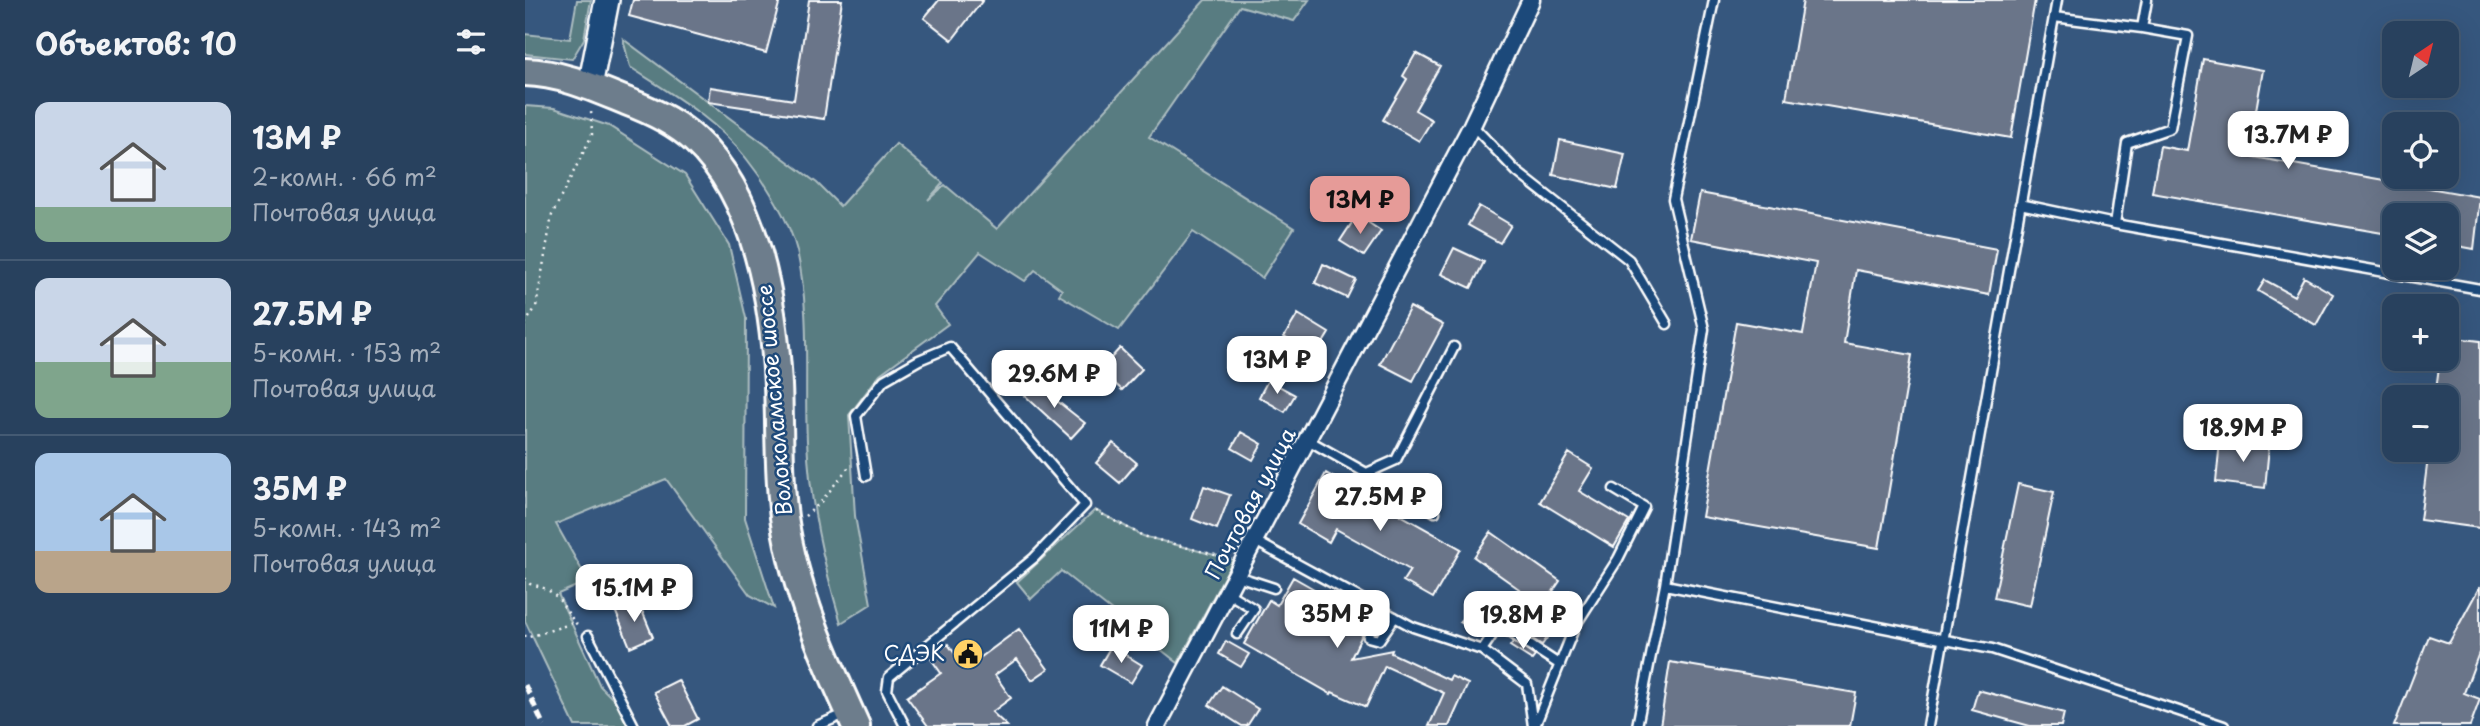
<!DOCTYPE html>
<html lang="ru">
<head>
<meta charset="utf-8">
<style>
  :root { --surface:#28415e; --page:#344c67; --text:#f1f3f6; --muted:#a5afbc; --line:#445a73; --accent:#e69b98 }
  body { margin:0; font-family:"Playpen Sans",sans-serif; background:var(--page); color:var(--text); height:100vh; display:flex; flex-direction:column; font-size:26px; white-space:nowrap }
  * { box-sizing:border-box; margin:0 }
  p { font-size:23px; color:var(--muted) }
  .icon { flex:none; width:38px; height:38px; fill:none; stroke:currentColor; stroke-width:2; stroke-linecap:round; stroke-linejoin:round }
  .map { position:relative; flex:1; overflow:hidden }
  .side { display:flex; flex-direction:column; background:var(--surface); width:525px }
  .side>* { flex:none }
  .needle { width:46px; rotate:35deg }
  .tools { position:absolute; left:1857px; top:21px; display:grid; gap:14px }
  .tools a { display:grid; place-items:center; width:77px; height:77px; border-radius:14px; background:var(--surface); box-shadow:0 7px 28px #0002,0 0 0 2px var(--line); font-size:35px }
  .price { position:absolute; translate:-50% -60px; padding:0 16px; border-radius:14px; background:#fff; color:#222; font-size:23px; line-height:46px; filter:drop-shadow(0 2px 4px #0008) }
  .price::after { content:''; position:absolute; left:50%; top:42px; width:21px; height:16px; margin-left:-10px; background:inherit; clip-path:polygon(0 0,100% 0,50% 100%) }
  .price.current { background:var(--accent); color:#111 }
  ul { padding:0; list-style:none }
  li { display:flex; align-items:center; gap:21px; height:175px; padding:0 35px }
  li+li { border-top:2px solid var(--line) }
  li span { display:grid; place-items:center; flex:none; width:196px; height:140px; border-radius:14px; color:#555 }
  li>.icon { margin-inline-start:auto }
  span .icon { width:84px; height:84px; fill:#fffc; stroke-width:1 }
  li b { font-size:30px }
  h2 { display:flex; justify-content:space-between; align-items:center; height:84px; padding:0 35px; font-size:30px }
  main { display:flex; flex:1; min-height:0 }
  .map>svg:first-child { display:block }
  .green { fill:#587b81; stroke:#acbdc0; stroke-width:2 }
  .building { fill:#6a7489; stroke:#fff; stroke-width:2 }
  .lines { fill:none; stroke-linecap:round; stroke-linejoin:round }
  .service-casing { stroke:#fff; stroke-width:13 }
  .minor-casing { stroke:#fff; stroke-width:21 }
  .secondary-casing { stroke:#fff; stroke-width:28 }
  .primary-casing { stroke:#fff; stroke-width:32 }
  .path { stroke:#fff; stroke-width:2.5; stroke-dasharray:2 5; stroke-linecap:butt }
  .service { stroke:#1f4a7a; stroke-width:8 }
  .minor { stroke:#1f4a7a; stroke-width:16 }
  .secondary { stroke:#1f4a7a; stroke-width:23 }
  .primary { stroke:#6d7d8c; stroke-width:26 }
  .rail { stroke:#fff; stroke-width:5; stroke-dasharray:10 5; stroke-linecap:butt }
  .labels { text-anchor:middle; stroke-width:5; stroke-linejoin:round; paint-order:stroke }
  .street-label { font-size:21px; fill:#fff; stroke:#1f4a7a }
  .poi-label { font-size:21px; fill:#fff; stroke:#1f4a7a; text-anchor:end }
</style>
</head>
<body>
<main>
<section class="side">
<h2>Объектов: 10<svg class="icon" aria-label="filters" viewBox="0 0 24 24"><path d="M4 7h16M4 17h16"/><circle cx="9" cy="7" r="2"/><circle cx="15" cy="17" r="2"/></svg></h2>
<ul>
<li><span style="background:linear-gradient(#c9d6e8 75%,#7fa58c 0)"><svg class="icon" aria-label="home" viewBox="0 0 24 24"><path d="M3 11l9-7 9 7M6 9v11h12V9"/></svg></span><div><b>13M ₽</b><p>2-комн. · 66 m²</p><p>Почтовая улица</p></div></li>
<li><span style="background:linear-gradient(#c9d6e8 60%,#7fa58c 0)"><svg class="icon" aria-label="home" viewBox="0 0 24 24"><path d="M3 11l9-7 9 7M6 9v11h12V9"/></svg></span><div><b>27.5M ₽</b><p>5-комн. · 153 m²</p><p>Почтовая улица</p></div></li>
<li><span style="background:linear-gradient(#a9c7e8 70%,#b9a48a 0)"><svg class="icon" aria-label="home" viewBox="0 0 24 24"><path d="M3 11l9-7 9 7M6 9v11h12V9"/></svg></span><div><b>35M ₽</b><p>5-комн. · 143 m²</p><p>Почтовая улица</p></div></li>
</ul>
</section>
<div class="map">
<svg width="1955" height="726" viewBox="0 0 1955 726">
  <rect width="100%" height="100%" fill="#36577e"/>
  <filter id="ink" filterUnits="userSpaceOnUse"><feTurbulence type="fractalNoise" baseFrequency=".0143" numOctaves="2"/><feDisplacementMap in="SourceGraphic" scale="14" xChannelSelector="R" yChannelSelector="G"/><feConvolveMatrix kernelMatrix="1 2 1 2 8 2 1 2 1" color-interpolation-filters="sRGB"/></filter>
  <g filter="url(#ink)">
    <path class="green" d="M52,0H66L59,39L47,59L0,54V34L45,39Z
      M680,0H784L769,21L715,6L624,137L769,228L737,278L668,232L594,330L534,295L537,290L510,270L500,281L455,252L410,306L423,324L355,374L324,415L330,516L346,604L316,623C298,562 285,504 282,441C279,378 286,313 272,251C264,219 241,183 221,158C191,119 145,93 105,67L98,39L292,183L315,206L371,144L418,183L403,200L420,185L472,229Z
      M0,106L29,108L84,126L160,175L204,245L221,318L220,518L249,608L225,595L141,479L31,524L63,581L33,594L75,686L93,704L103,726H50L0,621Z
      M570,510L618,536L708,560L653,663L536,571L506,599L492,582Z"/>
    <path class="building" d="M108,0H255L241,53L104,16Z
      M284,0H317L299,119L183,102L185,87L269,100Z
      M414,0H458L427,40L399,18Z
      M1278,0H1510L1486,138L1261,99Z
      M891,53L915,66L890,110L907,120L894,141L858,120L882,79L878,76Z
      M1678,59L1738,70L1723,156L1955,197L1949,249L1922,244V215H1869V235L1627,193L1635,146L1662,151Z
      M1035,140L1100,154L1092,189L1028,175Z
      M1175,193L1472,249L1464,295L1331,270L1319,343L1387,355L1354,548L1177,517L1211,322L1278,334L1291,263L1166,239Z
      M954,206L986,225L975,243L943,225Z
      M832,215L856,231L839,256L815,241Z
      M929,248L959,262L946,288L916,274Z
      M798,264L831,280L822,298L790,283Z
      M1779,277L1808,294L1791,325L1733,291L1740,280L1769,296Z
      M885,307L918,325L888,381L855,364Z
      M773,314L804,333L790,356L759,337Z
      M1922,337L1955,341V528L1895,520L1904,450H1922V397H1910L1915,359H1922Z
      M595,348L617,369L597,390L575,370Z
      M743,380L770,395L760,412L734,397Z
      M507,381L560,423L546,438L497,393Z
      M716,432L737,444L728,460L707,448Z
      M1695,441L1744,447L1740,488L1691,482Z
      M588,443L612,463L595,483L571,463Z
      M1044,453L1068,468L1054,491L1104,521L1089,547L1015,502Z
      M801,473L936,549L908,598L878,581L885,570L811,529L804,542L773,524Z
      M1493,484L1529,492L1505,606L1469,598Z
      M679,486L705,495L692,529L667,519Z
      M966,532L1035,581L1018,606L949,557Z
      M768,577L847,622L837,635L826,658L867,650L866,653L924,680L926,676L943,684L924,726H904L919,693L860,666L841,707L807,692L806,694L719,644L744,600L752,605Z
      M1955,586V650L1939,693L1955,699L1945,726H1869L1904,636L1924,643Z
      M113,601L128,637L105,647L90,610Z
      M948,601L968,614L955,635L935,622Z
      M1000,624L1022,638L1017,645L995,631Z
      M494,629L523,669L507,680L492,659L470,675L486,698L467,712L482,726H403L382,697L416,673L404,656L423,644L430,654L446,643L456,657Z
      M701,641L724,654L716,667L694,654Z
      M988,642L1010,656L1007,660L985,646Z
      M586,646L617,665L606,683L575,665Z
      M1145,662L1331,693L1325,726H1135Z
      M153,680L173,719L160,726H147L129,692Z
      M697,686L733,709L722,726H717L684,705Z
      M1453,690L1539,713L1536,726H1505L1447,710Z"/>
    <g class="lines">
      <g class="service-casing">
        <path id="service" d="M1189,0L1148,199L1179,329L1140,585L1467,649L1699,726
          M1529,17L1617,28L1622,0
          M947,125L992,172L1104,260L1142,324
          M1495,204L1590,224L1602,143L1645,128L1663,36L1617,28
          M1590,224L1955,289
          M783,440L910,512
          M842,473L871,460L929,347
          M341,476L331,416L359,380L394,360L425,347L560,505L509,558L364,677L362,691L380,726
          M730,541L888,627L957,650L1002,684L1008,726
          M712,576L749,588
          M703,593L729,609L712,634
          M63,636L109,726
          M843,637L854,640L870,617
          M957,650L974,625L1035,665
          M292,726L322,713
          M1010,726L1050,626L1093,559L1119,507L1089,489
          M1112,726L1140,585
          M1403,726L1532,0"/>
      </g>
      <g class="minor-casing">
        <path id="minor" d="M632,726L947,125L1006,0"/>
      </g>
      <g class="secondary-casing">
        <path id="secondary" d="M65,86L82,0"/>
      </g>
      <g class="primary-casing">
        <path id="primary" d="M0,72C36,73 69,88 101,101C125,110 151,122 170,140C232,197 249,305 253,385C255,429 253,473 259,517C270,592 300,658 331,726"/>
      </g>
      <path class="path" d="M0,324L11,307L27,215L67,135L66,110
        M571,511L618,536L702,558
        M280,516L295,503L326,464
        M0,578L5,584C36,590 35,606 54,627
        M0,635L1,638L48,623"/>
      <use href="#service" class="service"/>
      <use href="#minor" class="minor"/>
      <use href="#secondary" class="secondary"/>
      <use href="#primary" class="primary"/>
      <path class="rail" d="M0,685L19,726"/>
    </g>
  </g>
  <defs>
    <g id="civic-disc" transform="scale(1.575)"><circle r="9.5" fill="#ffd166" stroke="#1f4a7a"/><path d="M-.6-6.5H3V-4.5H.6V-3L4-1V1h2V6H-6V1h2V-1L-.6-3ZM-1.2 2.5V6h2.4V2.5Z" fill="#111"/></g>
  </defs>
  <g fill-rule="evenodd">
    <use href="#civic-disc" x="443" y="654"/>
  </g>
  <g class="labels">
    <g class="street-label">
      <text transform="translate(250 400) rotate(-95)" y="7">Волоколамское шоссе</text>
      <text transform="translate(726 504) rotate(-62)" y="7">Почтовая улица</text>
    </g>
    <g class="poi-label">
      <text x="420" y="661">СДЭК</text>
    </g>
  </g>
</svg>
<div class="tools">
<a><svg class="needle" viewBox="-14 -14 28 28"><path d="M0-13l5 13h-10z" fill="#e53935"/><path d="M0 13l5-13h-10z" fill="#a5afbc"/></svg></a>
<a><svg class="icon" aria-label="locate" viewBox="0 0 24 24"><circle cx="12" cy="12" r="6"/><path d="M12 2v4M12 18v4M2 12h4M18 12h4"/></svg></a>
<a><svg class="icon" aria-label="layers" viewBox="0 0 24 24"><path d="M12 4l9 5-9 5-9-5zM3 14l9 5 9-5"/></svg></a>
<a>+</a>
<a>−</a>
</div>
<b class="price" style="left:1763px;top:171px">13.7M ₽</b>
<b class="price current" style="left:835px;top:236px">13M ₽</b>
<b class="price" style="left:752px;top:396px">13M ₽</b>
<b class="price" style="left:529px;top:410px">29.6M ₽</b>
<b class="price" style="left:1718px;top:464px">18.9M ₽</b>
<b class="price" style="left:855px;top:533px">27.5M ₽</b>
<b class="price" style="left:109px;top:624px">15.1M ₽</b>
<b class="price" style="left:812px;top:650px">35M ₽</b>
<b class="price" style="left:998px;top:651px">19.8M ₽</b>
<b class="price" style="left:596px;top:665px">11M ₽</b>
</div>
</main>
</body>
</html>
